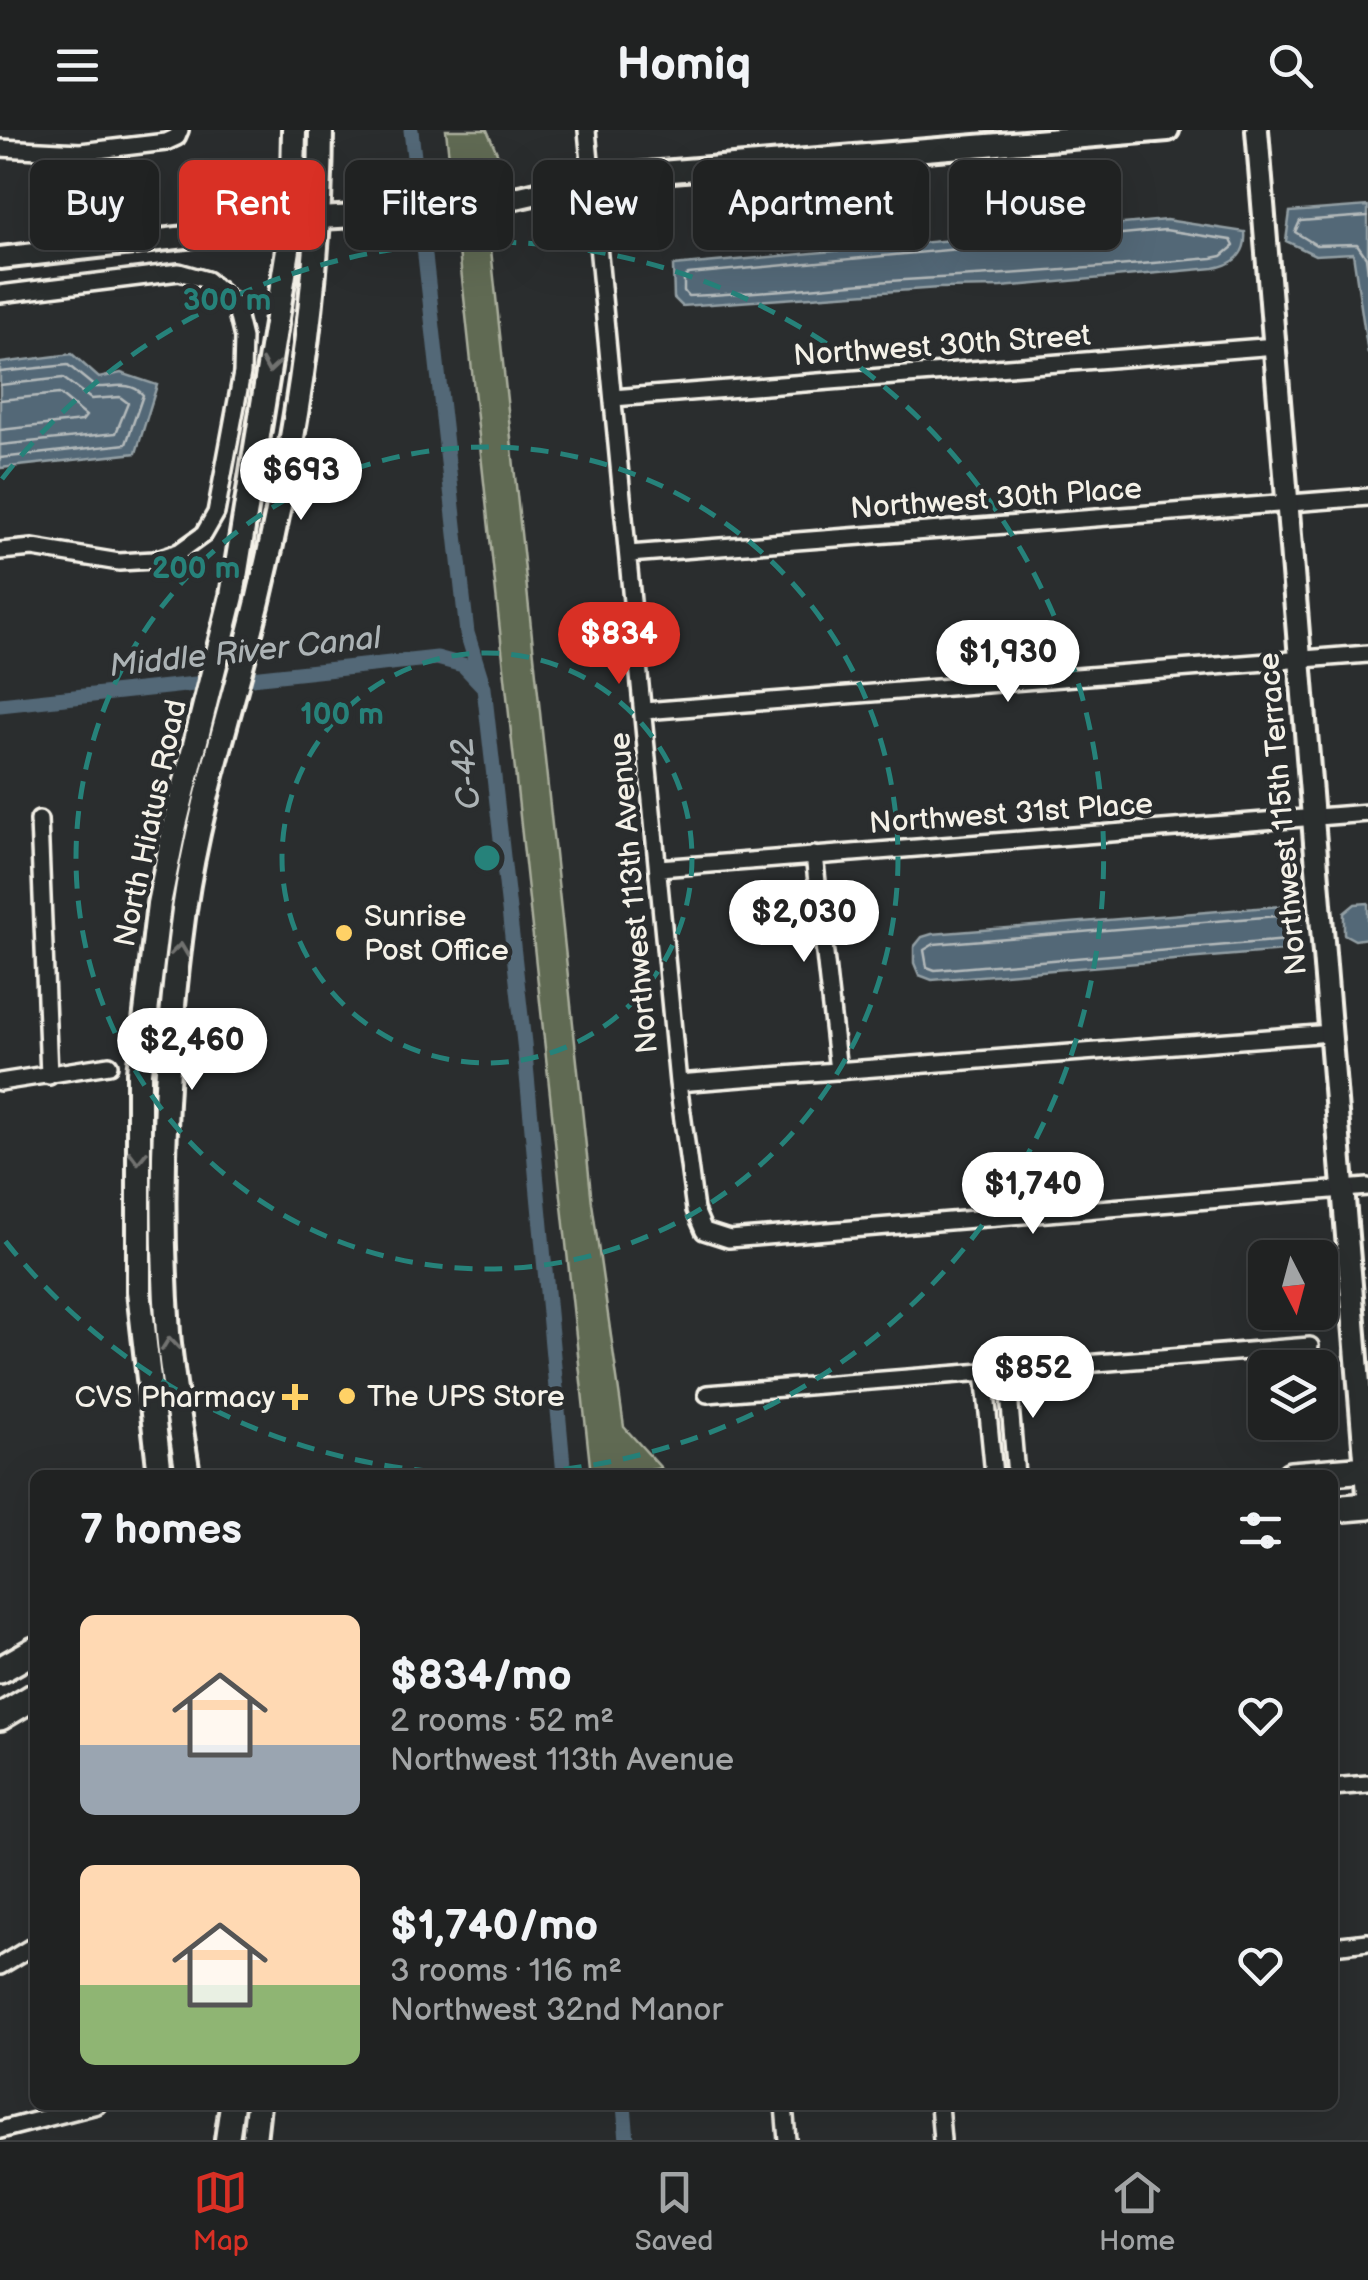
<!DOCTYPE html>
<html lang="en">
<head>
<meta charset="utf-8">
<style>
  :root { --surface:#202222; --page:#2d2f2f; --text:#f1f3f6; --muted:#a2a4a5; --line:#3d3f40; --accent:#d93025 }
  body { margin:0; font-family:"Balsamiq Sans",sans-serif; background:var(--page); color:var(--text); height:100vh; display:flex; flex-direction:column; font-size:38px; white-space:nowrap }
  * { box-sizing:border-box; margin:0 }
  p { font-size:32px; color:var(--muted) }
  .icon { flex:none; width:55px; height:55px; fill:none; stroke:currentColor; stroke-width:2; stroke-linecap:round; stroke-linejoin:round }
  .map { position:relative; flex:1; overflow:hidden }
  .details { position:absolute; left:30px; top:1340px; width:1308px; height:640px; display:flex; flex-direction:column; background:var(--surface); border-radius:15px; box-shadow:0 10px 40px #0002,0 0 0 2px var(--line) }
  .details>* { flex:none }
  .guide { position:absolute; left:30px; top:30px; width:1310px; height:90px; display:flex; gap:20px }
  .needle { width:65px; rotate:174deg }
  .fabs { position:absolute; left:1248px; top:1110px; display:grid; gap:20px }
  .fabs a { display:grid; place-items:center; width:90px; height:90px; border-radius:15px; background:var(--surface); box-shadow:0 10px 40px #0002,0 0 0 2px var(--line); font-size:50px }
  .price { position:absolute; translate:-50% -85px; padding:0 22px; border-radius:35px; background:#fff; color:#222; font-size:32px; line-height:65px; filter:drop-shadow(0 2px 5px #0008) }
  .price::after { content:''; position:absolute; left:50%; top:60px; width:30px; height:22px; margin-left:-15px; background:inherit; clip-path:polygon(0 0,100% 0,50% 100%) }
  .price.active { background:var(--accent); color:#fff }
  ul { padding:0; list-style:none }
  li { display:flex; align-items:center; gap:30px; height:250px; padding:0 50px }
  li span { display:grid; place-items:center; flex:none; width:280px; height:200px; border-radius:15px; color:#555 }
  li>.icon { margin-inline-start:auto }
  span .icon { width:120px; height:120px; fill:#fffc; stroke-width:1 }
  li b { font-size:42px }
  h2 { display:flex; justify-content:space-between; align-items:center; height:120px; padding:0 50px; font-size:42px }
  .pill { padding:0 35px; border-radius:15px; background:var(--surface); box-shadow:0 10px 40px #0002,0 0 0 2px var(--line); font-size:35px; line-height:90px }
  .pill.active { background:var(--accent); color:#fff }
  header { display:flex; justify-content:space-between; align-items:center; height:130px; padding:0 50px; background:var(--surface); font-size:45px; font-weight:800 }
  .tab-bar { display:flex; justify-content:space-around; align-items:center; height:140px; border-top:2px solid var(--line); background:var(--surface); font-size:28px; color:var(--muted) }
  .tab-bar a { display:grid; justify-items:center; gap:5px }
  .tab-bar .active { color:var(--accent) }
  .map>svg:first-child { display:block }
  .green { fill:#606b52; stroke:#aaae9d; stroke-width:2.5 }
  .water { fill:#536877; stroke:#939fa4; stroke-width:2.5 }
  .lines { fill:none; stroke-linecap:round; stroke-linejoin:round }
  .shore { stroke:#b4babb; stroke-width:2.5 }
  .canal { stroke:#536877; stroke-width:15 }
  .minor-casing { stroke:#f4f1e8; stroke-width:22 }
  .tertiary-casing { stroke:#f4f1e8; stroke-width:28 }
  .secondary-casing { stroke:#f4f1e8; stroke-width:30 }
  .primary-casing { stroke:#f4f1e8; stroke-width:32 }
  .minor { stroke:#2a2d2e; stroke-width:15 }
  .tertiary { stroke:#2a2d2e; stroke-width:20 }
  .secondary { stroke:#2a2d2e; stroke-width:22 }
  .primary { stroke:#2a2d2e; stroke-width:25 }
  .oneway { stroke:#71726f }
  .ring { fill:none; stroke:#26827a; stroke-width:5; stroke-dasharray:18 12 }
  .poi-dot { fill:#ffd166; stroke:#2a2d2e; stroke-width:4 }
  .labels { text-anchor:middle; stroke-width:9; stroke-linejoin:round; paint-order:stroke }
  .street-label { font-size:30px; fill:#f4f1e8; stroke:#2a2d2e }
  .poi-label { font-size:30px; fill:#f4f1e8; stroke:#2a2d2e; text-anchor:start }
  .water-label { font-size:32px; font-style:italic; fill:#acb3b5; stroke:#2a2d2e }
  .centre { fill:#26827a; stroke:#2a2d2e; stroke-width:5 }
  .ring-label { font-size:30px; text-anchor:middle; font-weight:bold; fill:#26827a; stroke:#2a2d2e; stroke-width:9; stroke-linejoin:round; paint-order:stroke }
</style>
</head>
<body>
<header><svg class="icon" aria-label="menu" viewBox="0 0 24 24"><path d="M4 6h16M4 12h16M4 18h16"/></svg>Homiq<svg class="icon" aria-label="search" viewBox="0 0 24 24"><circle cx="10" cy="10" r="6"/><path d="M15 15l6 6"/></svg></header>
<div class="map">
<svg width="1368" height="2010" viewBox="0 0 1368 2010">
  <rect width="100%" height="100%" fill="#2a2d2e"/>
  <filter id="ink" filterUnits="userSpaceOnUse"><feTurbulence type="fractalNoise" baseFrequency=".01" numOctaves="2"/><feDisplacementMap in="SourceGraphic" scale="20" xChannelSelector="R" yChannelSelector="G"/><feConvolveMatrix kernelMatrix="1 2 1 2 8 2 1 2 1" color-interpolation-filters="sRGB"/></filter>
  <g filter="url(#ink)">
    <path class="green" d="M446,0H487L498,25L504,96L490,110L592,1073L624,1297L661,1338L623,1345H591Z"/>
    <path class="water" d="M1368,76V224L1353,123L1315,125L1286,111L1290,82Z
      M1166,90L1245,102C1247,124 1235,134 1214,138L1001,157L939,158L682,176L674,168L673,136Z
      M72,224L99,248L121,243L157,255L136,323L0,338V233Z
      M1368,773V808L1355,810L1344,804V783L1355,774Z
      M1281,776L1299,787L1302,797L1296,820L932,850L919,845L914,833V817L922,807L932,804Z"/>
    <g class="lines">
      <path class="shore" d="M1368,86L1300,91L1295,102L1316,115L1357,114L1366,127L1368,143
        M1165,100L1231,110L1234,116L1222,126L1212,128C1121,136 1030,143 939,148C855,152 772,163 688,166L684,161V148L688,144Z
        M0,242L68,235L95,257C113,258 130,250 143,265L126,314L0,328
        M0,255L63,248L91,269L120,267L128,273L116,303L0,315
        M0,270L59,264L86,286L82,291L0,300
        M1277,786L1291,795L1287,810L935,840L927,837L924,820L934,814Z"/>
      <path class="canal" d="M411,0L467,503L484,558L524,913L564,1345
        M0,575L437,528L463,535L482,555
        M624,1975L627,2010"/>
      <g class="minor-casing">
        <path id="minor" d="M587,0L678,953L695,1080L704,1101L729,1109L1368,1057
          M0,18L81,22L166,12L177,7L180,0
          M0,164L179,142L207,150L235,175L243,208L242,243L216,383L204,404L179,422L154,430L119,432L33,418L0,421
          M613,268L1276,216
          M629,424L1368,367
          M644,581L1368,524
          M39,690L49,946
          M814,725L838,941
          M659,738L1368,683
          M0,952L109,935
          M678,953L1331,903
          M1007,1240L1016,1345
          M984,1242L994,1345
          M707,1264L1310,1216
          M1332,1657L1368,1654
          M1332,1816L1368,1812
          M0,1836L35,1815
          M784,1975L787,2010
          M939,1975L942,2010
          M0,2000L97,1975"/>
      </g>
      <g class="tertiary-casing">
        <path id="tertiary" d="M1257,0L1368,1364
          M0,128L292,95L320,88L392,84L498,72L612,46L1168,0"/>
      </g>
      <g class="secondary-casing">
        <path id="secondary" d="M160,1345L139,1161V942L159,774L175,695L232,466L292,95L294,0
          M188,1345C181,1298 172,1250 168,1203C158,1062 165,920 184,780C199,675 233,574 258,471C295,318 320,158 321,0
          M227,2010L232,1975
          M254,2010L258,1975"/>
      </g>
      <g class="primary-casing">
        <path id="primary" d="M1291,1345L1368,1339
          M1332,1379L1368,1376
          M0,1540L35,1520
          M0,1587L35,1566"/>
      </g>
      <use href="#minor" class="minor"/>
      <use href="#tertiary" class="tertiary"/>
      <use href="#secondary" class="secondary"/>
      <use href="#primary" class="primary"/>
    </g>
    <defs><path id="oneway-chevron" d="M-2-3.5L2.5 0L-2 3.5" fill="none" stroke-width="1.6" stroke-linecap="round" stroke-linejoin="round" transform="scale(2.5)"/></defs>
    <g class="oneway">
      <use href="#oneway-chevron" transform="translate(270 236) rotate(99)"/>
      <use href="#oneway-chevron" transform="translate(180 820) rotate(-83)"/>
      <use href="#oneway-chevron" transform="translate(138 1027) rotate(91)"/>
      <use href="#oneway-chevron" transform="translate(170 1214) rotate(-96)"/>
    </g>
  </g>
  <g class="ring">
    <circle cx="487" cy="728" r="205"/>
    <circle cx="487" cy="728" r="411"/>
    <path d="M2 349A616 616 0 1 1 2 1107"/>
  </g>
  <g class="poi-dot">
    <circle cx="344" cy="803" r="10"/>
    <circle cx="347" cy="1266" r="10"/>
    <path d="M290 1252h10v10h10v10h-10v10h-10v-10h-10v-10h10z"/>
  </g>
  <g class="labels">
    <g class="street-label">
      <text transform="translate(942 215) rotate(-4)" y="10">Northwest 30th Street</text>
      <text transform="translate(996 368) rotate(-4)" y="10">Northwest 30th Place</text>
      <text transform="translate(1011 683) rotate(-4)" y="10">Northwest 31st Place</text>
      <text transform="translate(1282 684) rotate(-95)" y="10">Northwest 115th Terrace</text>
      <text transform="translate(150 693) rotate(-78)" y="10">North Hiatus Road</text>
      <text transform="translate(633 763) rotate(-95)" y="10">Northwest 113th Avenue</text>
    </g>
    <g class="poi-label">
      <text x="364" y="796">Sunrise<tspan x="364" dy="34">Post Office</tspan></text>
      <text x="367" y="1276">The UPS Store</text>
      <text x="275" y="1277" text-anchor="end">CVS Pharmacy</text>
    </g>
    <g class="water-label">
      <text transform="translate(245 521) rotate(-6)" y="11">Middle River Canal</text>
      <text transform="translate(465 644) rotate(-96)" y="11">C-42</text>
    </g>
  </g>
  <circle cx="487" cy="728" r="15" class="centre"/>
  <g class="ring-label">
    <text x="227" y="180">300 m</text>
    <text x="196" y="448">200 m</text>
    <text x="342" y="594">100 m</text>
  </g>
</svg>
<div class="fabs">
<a><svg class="needle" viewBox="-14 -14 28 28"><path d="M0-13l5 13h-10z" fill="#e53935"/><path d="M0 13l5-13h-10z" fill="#a2a4a5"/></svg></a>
<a><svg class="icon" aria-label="layers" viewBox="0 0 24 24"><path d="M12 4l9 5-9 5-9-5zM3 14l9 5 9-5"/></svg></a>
</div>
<b class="price" style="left:301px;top:393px">$693</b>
<b class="price active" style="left:619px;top:557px">$834</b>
<b class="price" style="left:1008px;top:575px">$1,930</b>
<b class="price" style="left:804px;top:835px">$2,030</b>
<b class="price" style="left:192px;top:963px">$2,460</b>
<b class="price" style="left:1033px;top:1107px">$1,740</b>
<b class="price" style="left:1033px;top:1291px">$852</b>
<div class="guide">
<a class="pill">Buy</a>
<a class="pill active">Rent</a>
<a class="pill">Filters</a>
<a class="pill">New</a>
<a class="pill">Apartment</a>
<a class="pill">House</a>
</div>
<section class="details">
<h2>7 homes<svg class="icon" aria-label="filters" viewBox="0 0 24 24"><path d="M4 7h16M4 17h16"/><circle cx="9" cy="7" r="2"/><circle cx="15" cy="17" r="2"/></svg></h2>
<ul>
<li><span style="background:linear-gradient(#ffd9b3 65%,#9aa5b1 0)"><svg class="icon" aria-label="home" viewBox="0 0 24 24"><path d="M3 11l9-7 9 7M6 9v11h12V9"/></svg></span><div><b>$834/mo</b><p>2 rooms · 52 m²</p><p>Northwest 113th Avenue</p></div><svg class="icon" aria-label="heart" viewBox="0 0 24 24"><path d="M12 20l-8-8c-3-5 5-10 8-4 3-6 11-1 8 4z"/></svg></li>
<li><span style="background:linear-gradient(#ffd9b3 60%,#8fb573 0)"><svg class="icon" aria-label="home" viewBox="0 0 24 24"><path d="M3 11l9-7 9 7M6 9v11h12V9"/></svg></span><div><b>$1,740/mo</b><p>3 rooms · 116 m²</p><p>Northwest 32nd Manor</p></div><svg class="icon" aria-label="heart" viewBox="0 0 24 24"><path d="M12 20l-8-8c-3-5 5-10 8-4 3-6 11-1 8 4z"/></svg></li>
</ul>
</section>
</div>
<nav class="tab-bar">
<a class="active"><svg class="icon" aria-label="map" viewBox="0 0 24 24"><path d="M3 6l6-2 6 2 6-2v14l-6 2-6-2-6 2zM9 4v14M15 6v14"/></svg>Map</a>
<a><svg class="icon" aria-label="saved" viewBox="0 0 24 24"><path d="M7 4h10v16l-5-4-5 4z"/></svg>Saved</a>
<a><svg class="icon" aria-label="home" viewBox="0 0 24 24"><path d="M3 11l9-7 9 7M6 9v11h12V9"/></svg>Home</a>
</nav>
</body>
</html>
